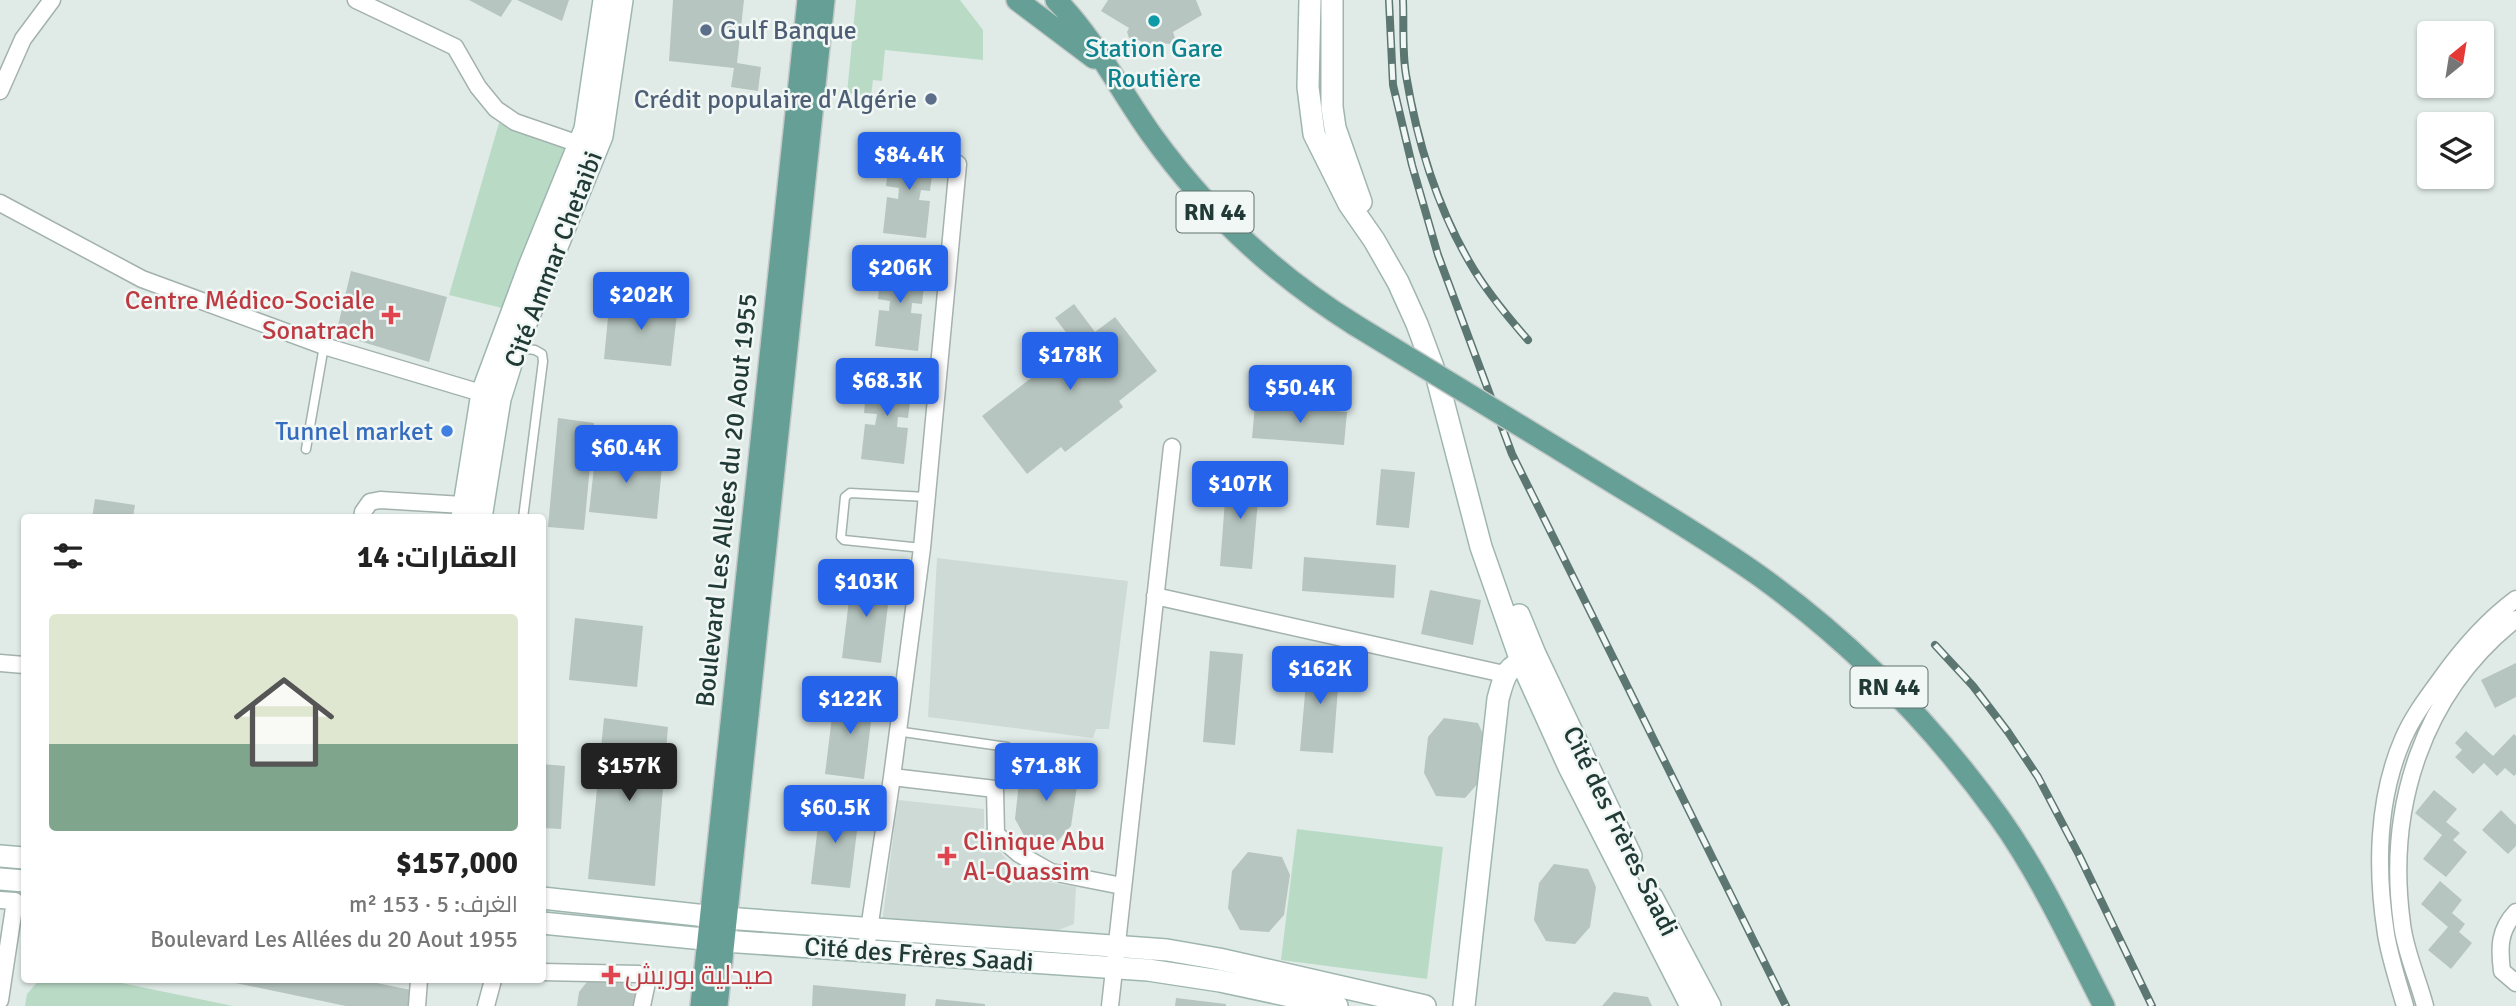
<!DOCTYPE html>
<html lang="ar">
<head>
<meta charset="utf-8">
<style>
  :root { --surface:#fff; --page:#f6f6f6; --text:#222; --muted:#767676; --accent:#2563eb }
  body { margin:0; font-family:Signika,Cairo,sans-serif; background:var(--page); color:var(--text); direction:rtl; height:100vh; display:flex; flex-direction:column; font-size:26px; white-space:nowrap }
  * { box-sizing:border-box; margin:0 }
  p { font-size:23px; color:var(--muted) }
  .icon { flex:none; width:38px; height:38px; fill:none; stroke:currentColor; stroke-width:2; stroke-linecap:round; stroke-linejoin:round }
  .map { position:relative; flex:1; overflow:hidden; direction:ltr }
  .side { position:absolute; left:21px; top:514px; width:525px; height:469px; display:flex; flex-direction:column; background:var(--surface); border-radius:7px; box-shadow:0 2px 5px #0004; direction:rtl }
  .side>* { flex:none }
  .needle { width:46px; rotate:30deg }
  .buttons { position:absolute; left:2417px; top:21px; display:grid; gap:14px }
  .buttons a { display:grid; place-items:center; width:77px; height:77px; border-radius:7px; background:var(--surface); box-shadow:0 2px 5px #0004; font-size:35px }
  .price { position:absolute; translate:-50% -60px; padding:0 16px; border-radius:7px; background:var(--accent); color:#fff; font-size:23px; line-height:46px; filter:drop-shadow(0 2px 4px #0008) }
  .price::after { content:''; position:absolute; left:50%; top:42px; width:21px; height:16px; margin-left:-10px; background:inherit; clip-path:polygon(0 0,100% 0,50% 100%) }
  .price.on { background:#222; color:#fff }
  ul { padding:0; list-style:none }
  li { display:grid; align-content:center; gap:14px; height:371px; padding:0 28px }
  li span { display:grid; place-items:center; height:217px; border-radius:7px; color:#555 }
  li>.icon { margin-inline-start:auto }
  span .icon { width:126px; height:126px; fill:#fffc; stroke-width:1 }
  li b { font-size:30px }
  h2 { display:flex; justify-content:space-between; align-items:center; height:84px; padding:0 28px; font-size:30px }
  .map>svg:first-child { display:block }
  .built { fill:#cedad6 }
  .green { fill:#b9dbc6 }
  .building { fill:#b6c5c0 }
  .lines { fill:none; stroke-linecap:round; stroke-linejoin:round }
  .lane-casing { stroke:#a3b2ae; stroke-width:11 }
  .street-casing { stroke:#a3b2ae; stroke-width:19 }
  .secondary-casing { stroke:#9fb6b0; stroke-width:24 }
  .primary-casing { stroke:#c1c8c7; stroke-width:24 }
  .lane { stroke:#fff; stroke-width:8 }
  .street { stroke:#fff; stroke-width:16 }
  .secondary { stroke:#fff; stroke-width:21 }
  .primary { stroke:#669f95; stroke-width:21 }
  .rail-casing { stroke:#5c7671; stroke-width:8 }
  .rail { stroke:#f0f7f4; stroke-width:5; stroke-dasharray:16; stroke-linecap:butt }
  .primary-bridge-casing { stroke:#c1c8c7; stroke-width:24; stroke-linecap:butt }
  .primary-bridge { stroke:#669f95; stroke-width:21 }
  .culture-dot { fill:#0f9aa8; stroke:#f0f7f4; stroke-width:2.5 }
  .service-dot { fill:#5c6f8a; stroke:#f0f7f4; stroke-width:2.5 }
  .health-dot { fill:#e0444e; stroke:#f0f7f4; stroke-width:2.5 }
  .shop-dot { fill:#3f7fe0; stroke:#f0f7f4; stroke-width:2.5 }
  .labels { text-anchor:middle; stroke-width:5; stroke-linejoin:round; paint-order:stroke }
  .shield { fill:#f0f7f4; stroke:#5f736f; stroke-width:2 }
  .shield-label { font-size:24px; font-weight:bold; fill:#213a36 }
  .service-label { font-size:26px; fill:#4e5e75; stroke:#f0f7f4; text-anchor:start }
  .culture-label { font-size:26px; fill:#0d838f; stroke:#f0f7f4 }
  .street-label { font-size:26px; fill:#213a36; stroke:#f0f7f4 }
  .health-label { font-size:26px; fill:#be3a42; stroke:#f0f7f4; text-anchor:start }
  .shop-label { font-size:26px; fill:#366cbe; stroke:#f0f7f4; text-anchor:end }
</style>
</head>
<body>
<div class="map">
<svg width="2516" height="1006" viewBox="0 0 2516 1006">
  <rect width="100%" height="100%" fill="#e0ebe7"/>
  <path class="built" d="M937,558L1128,581L1109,729H1096L1093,738L928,717Z
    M898,800L984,809V834L1023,878L1076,887L1074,924L1051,933L882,923Z"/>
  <path class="green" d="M856,0H960L983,30V60L885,50L882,81L873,80L871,96L847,93Z
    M499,123L568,146L502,308L449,295Z
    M1297,829L1443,847L1427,979L1281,960Z
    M39,980H107L233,1006H25L27,994Z"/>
  <path class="building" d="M469,0H512L501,17Z
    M517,0H569L562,21Z
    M673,0H744L737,63L761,67L758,91L731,87L734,68L669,61Z
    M1108,0H1196L1202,15L1173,32L1175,38L1170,44L1162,43L1161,52L1140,49L1141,41L1129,38L1127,32L1129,28L1101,11Z
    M891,147L935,152L930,191L921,190L919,200L930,201L926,238L883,233L887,197L898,199L899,188L886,186Z
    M882,260L926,265L922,304L912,303L911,313L922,314L918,351L875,346L879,310L889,311L890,301L878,299Z
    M351,271L447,297L429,362L336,334Z
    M610,297L678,305L671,366L604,359Z
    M1074,304L1095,332L1115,317L1157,371L1119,401L1123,407L1065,452L1061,447L1027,474L982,416L1075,344L1055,318Z
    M868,374L913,379L908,418L898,417L897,427L908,428L904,464L861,459L865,424L875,425L877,414L864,413Z
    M1255,405L1347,412L1344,445L1252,438Z
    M558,418L594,423L584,530L548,527Z
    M596,450L663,457L657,519L589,512Z
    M1381,469L1415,472L1409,528L1376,525Z
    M1227,474L1260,477L1252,569L1220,566Z
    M95,499L135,505L133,518H92Z
    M1304,557L1396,565L1394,598L1302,591Z
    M852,575L891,580L881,663L842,658Z
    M1430,590L1481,600L1473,645L1421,634Z
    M575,618L643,626L637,687L569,680Z
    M1210,651L1243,654L1235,745L1203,742Z
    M1308,659L1340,662L1333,753L1300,751Z
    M2516,663V697L2495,708L2481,680Z
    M835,692L874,697L864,779L825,774Z
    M604,718L668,727L655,886L588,879Z
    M1444,718L1478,723L1486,741L1480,781L1465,798L1436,796L1424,773L1428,737Z
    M2466,731L2493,756L2514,734L2516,736V774L2514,776L2505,768L2497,776L2484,763L2473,774L2455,757L2462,750L2455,743Z
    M542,764L565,766L561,829L542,828Z
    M1035,764L1069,769L1077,786L1071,826L1056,843L1027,841L1015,819L1019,782Z
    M2434,790L2457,809L2446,822L2460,833L2453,840L2467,852L2446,877L2423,859L2442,835L2415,813Z
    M821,801L860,806L850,888L811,884Z
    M2501,810L2516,825V846L2508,854L2482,830Z
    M1248,852L1282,857L1290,875L1284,915L1269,932L1240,930L1228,908L1232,871Z
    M1554,864L1588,869L1596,887L1590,927L1575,944L1546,941L1534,920L1539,883Z
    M2440,881L2462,900L2452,913L2465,924L2459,932L2472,943L2451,969L2428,950L2448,927L2421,904Z
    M594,973L629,979L637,996L635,1006H577L579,992Z
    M221,980H362L411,990L408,1006H346Z
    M813,985L906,994L905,1006H812Z
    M1614,992L1648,997L1652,1006H1602Z
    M1176,998L1226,1004V1006H1175Z
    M936,999L985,1004V1006H935Z"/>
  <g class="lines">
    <g class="lane-casing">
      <path id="lane" d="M519,348L535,350L542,354L543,361L523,518
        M306,449L324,346
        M922,548L844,540L841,537L845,497L850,493L927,497
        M896,731L1007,747"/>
    </g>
    <g class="street-casing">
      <path id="street" d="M356,0L455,47L478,87L496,109L515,122L579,144
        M0,91L23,39L52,0
        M0,203L142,279L324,346L491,396
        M362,518L363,512L370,502L380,500L463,505
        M1155,596L1504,674
        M0,663L24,665
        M892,777L995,789L996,834L1019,854L1051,872L1122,886
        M0,900L15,901L0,1000
        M2516,912C2499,930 2499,947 2502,971L2516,983
        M866,949L892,777L922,548L958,164
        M542,972L639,974L644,976L647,982L642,1006
        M417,1006L419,980
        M486,1006L493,980
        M1110,1006L1172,447
        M2405,1006C2398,982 2390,958 2386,934C2376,870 2377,799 2403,739C2412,718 2426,699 2440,680C2462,649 2485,622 2516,599
        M2425,1006C2418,979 2405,951 2402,924C2386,808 2422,693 2516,619"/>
    </g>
    <g class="secondary-casing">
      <path id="secondary" d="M1310,0L1308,87L1314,134L1349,204L1374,240L1398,282L1417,324L1437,378L1481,547L1521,661L1569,767L1691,1006
        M1332,0V107L1335,128L1361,202
        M462,518L482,393L530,264L585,129L604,0
        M481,518L500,399L516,348L602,136L622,0
        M1519,615L1535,654L1631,856
        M0,856L24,858
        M0,879L24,881
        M1652,897L1710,1006
        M542,898L725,918L1167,950L1219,959L1425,1006
        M542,923L724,941L1148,970L1220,981L1337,1006
        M1464,1006L1498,699C1505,672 1507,667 1533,655"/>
    </g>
    <g class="primary-casing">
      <path id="primary" d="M1017,0L1094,58
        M1056,0C1094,38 1119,89 1151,134C1207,212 1273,274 1355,325
        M1578,461C1639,499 1702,535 1761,577C1852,643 1933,725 1999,817C2041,876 2071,942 2104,1006
        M701,1006L808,0
        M717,1006L824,0"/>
    </g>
    <use href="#lane" class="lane"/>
    <use href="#street" class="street"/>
    <use href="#secondary" class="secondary"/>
    <use href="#primary" class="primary"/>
    <g class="rail-casing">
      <path id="rail" d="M1389,0L1393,85L1412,165L1438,255L1512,454L1786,1006
        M1403,0C1404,25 1402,51 1406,75C1417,141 1436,205 1470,263C1486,291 1507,316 1528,340
        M1935,645L1973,686L2008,732L2038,777L2079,855L2152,1006"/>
    </g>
    <use href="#rail" class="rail"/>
    <g class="primary-bridge-casing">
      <path id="primary-bridge" d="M1355,325L1578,461"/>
    </g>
    <use href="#primary-bridge" class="primary-bridge"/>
  </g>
  <circle class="culture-dot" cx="1154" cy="21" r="7"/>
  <g class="service-dot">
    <circle cx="706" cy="30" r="7"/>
    <circle cx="931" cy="99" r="7"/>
  </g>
  <g class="health-dot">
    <path d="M387.5 304.5h7v7h7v7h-7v7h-7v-7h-7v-7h7z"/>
    <path d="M943.5 845.5h7v7h7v7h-7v7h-7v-7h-7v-7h7z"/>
    <path d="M607.5 964.5h7v7h7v7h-7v7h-7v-7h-7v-7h7z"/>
  </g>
  <circle class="shop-dot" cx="447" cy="431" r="7"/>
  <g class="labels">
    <g class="shield">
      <rect x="1176.5" y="191.5" width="77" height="41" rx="5"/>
      <rect x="1850.5" y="666.5" width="77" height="41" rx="5"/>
    </g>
    <g class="shield-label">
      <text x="1215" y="220">RN 44</text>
      <text x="1889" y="695">RN 44</text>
    </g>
    <g class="service-label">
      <text x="720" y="39">Gulf Banque</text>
      <text x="917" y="108" text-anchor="end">Crédit populaire d'Algérie</text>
    </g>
    <g class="culture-label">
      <text x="1154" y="57">Station Gare<tspan x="1154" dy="30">Routière</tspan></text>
    </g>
    <g class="street-label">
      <text transform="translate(553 259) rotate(-69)" y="9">Cité Ammar Chetaibi</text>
      <text transform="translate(726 500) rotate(-84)" y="9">Boulevard Les Allées du 20 Aout 1955</text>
      <text transform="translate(1621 831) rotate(64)" y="9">Cité des Frères Saadi</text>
      <text transform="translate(919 954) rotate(4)" y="9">Cité des Frères Saadi</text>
    </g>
    <g class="health-label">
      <text x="375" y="309" text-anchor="end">Centre Médico-Sociale<tspan x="375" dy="30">Sonatrach</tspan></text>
      <text x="963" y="850">Clinique Abu<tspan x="963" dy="30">Al-Quassim</tspan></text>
      <text x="625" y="984">صيدلية بوريش</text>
    </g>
    <g class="shop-label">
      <text x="433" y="440">Tunnel market</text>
    </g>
  </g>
</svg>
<div class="buttons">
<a><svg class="needle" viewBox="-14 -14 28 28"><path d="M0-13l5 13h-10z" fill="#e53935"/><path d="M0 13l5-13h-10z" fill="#767676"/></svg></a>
<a><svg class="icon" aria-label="layers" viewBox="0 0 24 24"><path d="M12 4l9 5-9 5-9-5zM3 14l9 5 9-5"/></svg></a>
</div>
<b class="price" style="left:909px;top:192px">$84.4K</b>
<b class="price" style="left:900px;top:305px">$206K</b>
<b class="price" style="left:641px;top:332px">$202K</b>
<b class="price" style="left:1070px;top:392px">$178K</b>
<b class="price" style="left:887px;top:418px">$68.3K</b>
<b class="price" style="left:1300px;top:425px">$50.4K</b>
<b class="price" style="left:626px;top:485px">$60.4K</b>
<b class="price" style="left:1240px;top:521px">$107K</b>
<b class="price" style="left:866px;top:619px">$103K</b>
<b class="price" style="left:1320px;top:706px">$162K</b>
<b class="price" style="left:850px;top:736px">$122K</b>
<b class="price on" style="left:629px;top:803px">$157K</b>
<b class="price" style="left:1046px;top:803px">$71.8K</b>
<b class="price" style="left:835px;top:845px">$60.5K</b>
<section class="side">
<h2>العقارات: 14<svg class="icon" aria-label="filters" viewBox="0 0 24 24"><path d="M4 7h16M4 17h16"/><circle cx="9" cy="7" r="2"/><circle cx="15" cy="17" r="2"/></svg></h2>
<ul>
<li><span style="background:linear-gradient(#dfe7d0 60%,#7fa58c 0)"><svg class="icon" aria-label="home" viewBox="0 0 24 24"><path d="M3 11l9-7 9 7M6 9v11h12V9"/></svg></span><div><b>$157,000</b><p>الغرف: 5 · 153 m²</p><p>Boulevard Les Allées du 20 Aout 1955</p></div></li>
</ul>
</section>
</div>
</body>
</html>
